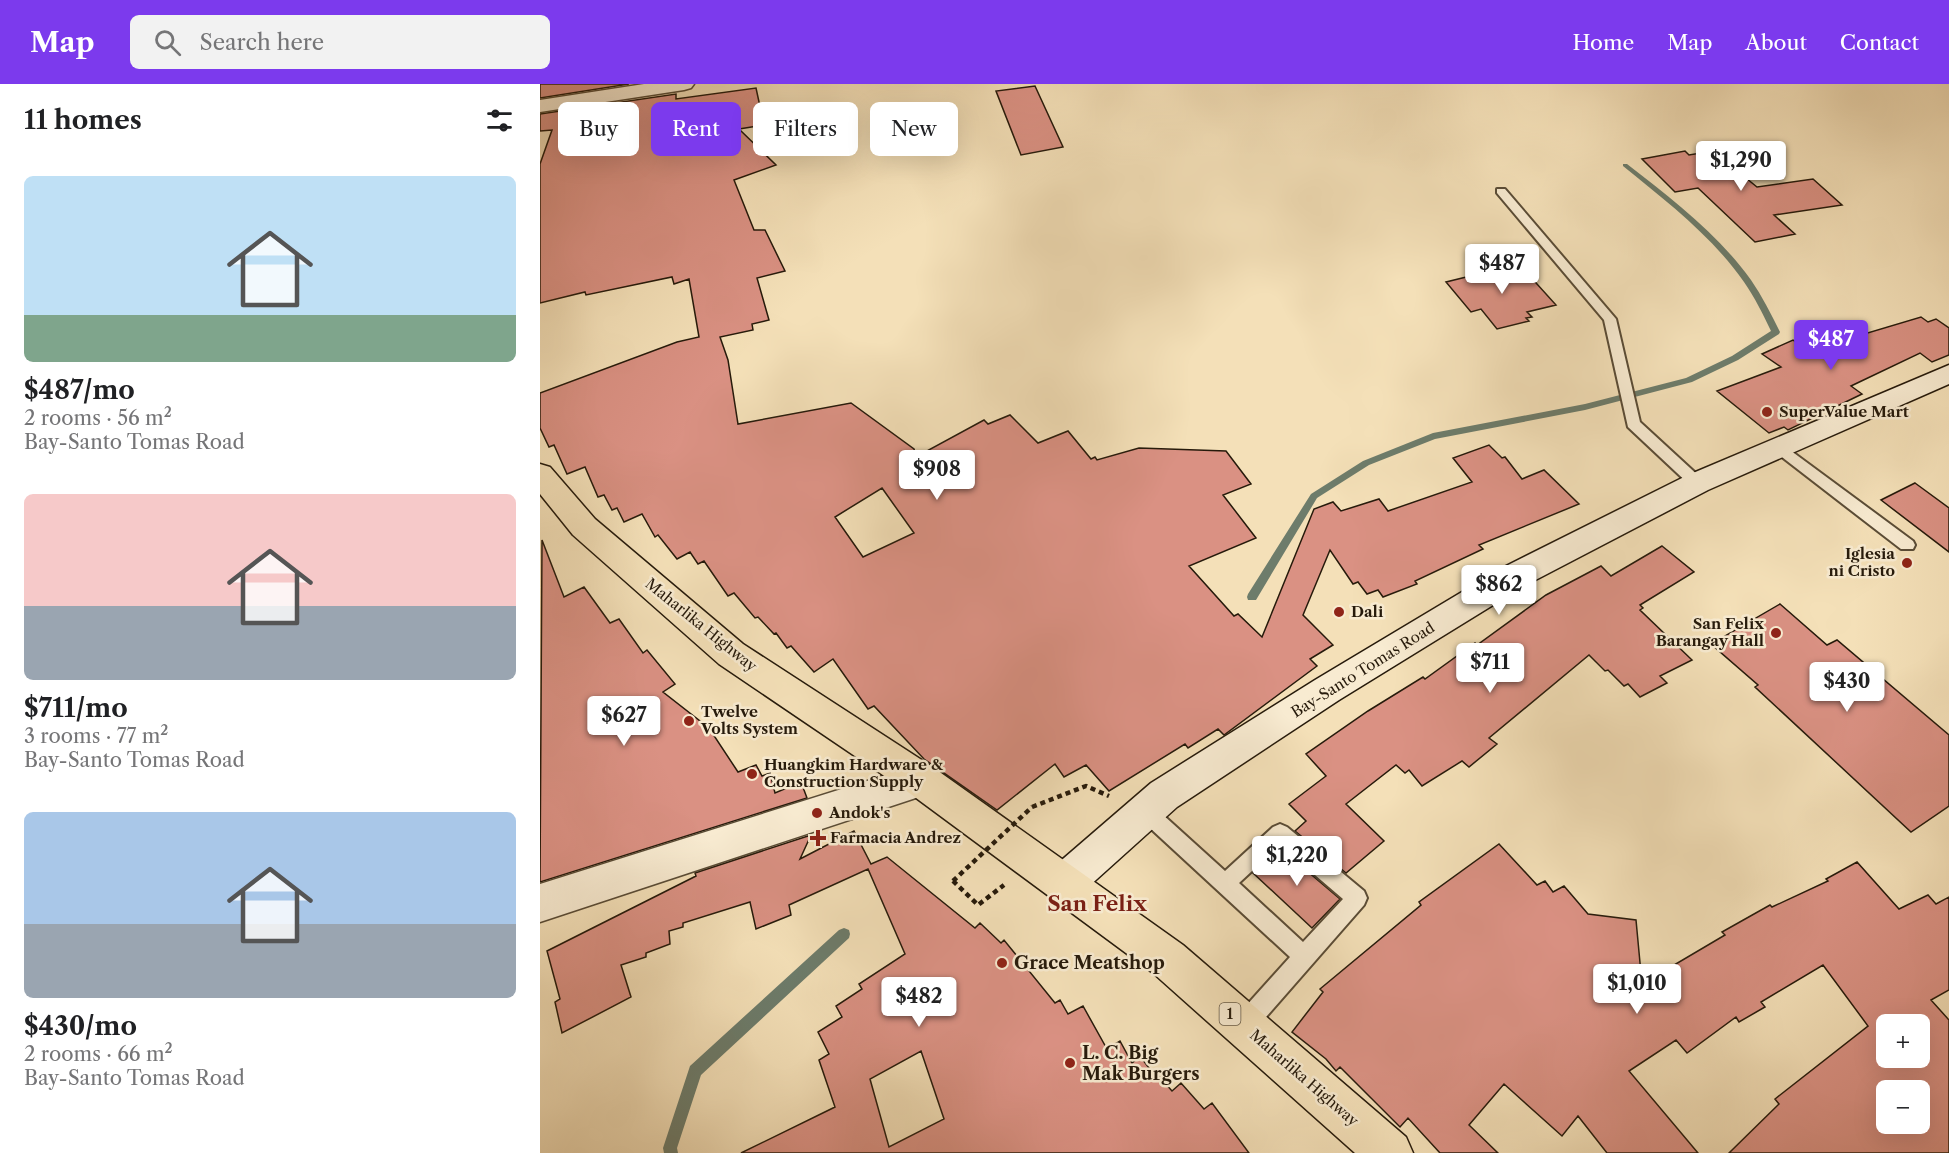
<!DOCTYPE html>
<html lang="en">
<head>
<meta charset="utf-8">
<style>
  :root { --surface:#fff; --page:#f2f2f2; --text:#202124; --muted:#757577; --accent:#7c3aed }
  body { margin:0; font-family:"Libre Caslon Text",serif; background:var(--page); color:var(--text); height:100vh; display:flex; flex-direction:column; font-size:22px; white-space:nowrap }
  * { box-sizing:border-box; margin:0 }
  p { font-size:20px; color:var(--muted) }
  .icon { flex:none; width:33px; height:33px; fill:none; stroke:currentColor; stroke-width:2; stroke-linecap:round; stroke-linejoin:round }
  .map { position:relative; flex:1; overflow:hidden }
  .side { display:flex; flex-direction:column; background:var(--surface); width:540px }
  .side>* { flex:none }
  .guide { position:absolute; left:18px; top:18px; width:570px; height:54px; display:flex; gap:12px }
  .controls { position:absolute; left:1336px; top:930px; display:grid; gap:12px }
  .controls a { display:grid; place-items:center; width:54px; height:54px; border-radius:9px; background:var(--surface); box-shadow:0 6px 24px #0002; font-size:30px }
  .price { position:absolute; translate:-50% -51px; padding:0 14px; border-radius:6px; background:#fff; color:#222; font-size:20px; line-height:39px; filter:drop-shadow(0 2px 3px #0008) }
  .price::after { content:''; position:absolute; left:50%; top:36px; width:18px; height:14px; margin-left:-9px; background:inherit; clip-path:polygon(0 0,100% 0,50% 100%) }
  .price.active { background:var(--accent); color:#fff }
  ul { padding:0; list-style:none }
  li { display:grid; align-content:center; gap:12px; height:318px; padding:0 24px }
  li span { display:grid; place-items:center; height:186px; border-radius:9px; color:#555 }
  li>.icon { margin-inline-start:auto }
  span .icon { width:108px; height:108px; fill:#fffc; stroke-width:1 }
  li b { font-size:26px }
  h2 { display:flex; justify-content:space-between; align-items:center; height:72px; padding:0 24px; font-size:26px }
  .pill { padding:0 21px; border-radius:9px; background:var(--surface); box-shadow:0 6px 24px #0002; font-size:21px; line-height:54px }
  .pill.active { background:var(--accent); color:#fff }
  header { display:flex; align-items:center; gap:36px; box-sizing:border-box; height:84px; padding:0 30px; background:var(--accent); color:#fff }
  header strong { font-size:28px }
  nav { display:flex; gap:33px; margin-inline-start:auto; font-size:21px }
  .search { width:420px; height:54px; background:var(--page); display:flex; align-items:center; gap:15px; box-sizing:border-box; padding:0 21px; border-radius:9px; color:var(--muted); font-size:22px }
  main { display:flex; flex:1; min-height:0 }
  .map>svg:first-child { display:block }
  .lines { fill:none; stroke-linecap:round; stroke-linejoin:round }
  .stream { fill:#6d7c6b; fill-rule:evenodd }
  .building { fill:#da9183; stroke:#261a0b; stroke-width:1.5; fill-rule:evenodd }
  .lane-casing { stroke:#5a4c36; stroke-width:4 }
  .street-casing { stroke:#5a4c36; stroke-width:3 }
  .secondary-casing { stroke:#261a0b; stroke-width:3 }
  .highway-casing { stroke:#261a0b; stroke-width:3 }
  .path { stroke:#261a0b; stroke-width:4.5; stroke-dasharray:5 4; stroke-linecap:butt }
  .lane { fill:#f8ebd1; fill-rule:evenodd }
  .street { fill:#f8ebd1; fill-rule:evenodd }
  .secondary { fill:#f8ebd1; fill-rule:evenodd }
  .highway { fill:#f4e0b8; fill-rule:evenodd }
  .path-bridge { stroke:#261a0b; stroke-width:4.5; stroke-dasharray:5 4; stroke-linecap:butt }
  .poi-dot { fill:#8f2418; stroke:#f8ebd1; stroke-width:2 }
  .labels { text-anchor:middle; stroke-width:5; stroke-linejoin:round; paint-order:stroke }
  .shield { fill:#f8ebd1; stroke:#655946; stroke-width:1.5 }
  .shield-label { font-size:14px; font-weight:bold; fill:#261a0b }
  .poi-label { font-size:15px; font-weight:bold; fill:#261a0b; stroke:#f8ebd1; text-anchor:start }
  .street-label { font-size:15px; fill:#261a0b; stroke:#f8ebd1 }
  .near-poi-label { font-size:18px; font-weight:bold; fill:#261a0b; stroke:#f8ebd1; text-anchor:start }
  .near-quarter-label { font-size:21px; font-weight:bold; fill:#7a1f14; stroke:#f8ebd1 }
</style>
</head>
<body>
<header>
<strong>Map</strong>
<div class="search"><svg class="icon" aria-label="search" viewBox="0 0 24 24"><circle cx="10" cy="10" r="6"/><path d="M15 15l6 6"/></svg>Search here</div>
<nav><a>Home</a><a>Map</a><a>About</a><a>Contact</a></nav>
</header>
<main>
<section class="side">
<h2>11 homes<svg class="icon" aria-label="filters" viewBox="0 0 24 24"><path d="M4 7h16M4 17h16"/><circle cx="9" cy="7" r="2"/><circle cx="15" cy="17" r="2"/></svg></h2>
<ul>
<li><span style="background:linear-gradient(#bfe0f5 75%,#7fa58c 0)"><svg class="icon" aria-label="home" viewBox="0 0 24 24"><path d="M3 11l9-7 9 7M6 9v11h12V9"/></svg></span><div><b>$487/mo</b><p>2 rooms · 56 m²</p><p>Bay-Santo Tomas Road</p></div></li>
<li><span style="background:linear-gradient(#f6c9c9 60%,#9aa5b1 0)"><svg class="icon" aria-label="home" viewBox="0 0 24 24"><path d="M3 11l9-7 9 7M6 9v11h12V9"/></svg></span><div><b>$711/mo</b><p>3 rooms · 77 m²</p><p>Bay-Santo Tomas Road</p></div></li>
<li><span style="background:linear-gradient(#a9c7e8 60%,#9aa5b1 0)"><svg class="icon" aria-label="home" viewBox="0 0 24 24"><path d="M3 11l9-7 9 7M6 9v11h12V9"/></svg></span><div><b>$430/mo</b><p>2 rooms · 66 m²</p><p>Bay-Santo Tomas Road</p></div></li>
</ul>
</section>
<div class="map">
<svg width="1409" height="1069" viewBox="0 0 1409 1069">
  <rect width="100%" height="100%" fill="#f4e0b8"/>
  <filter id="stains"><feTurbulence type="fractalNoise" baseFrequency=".00333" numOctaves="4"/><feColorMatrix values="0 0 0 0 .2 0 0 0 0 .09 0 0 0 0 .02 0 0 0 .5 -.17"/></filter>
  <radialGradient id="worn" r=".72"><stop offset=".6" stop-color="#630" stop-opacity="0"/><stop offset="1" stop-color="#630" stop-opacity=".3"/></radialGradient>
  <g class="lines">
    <path class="stream" d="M1083,80H1087C1132,115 1178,150 1211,196C1222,212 1231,230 1240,248L1239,250L1198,276L1152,298L1045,326L895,355L829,381L777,414L716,516H708L707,513L708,510L771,410L823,377L893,349L1045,320L1146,294L1192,272L1231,247C1223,230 1215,214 1204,198C1172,152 1126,117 1083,82Z
      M304,844L309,846L310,850L309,854L161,991L137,1064L138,1069H124L123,1064L150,982L299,846Z"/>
  </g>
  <path class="building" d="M0,0H89L0,14Z
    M495,2L523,63L481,71L456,7Z
    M216,4L224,41L199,45L236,81L194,96L214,146H225L245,187L217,194L229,236L212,240L213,246L180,253L188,276L198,340L311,319L374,365L376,373L444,336L448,340L470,331L498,359L528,347L551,375L555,373L557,376L599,364L686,367L711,400L683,411L716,454L649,482L694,532L698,530L722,553L774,425L793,418L801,427L839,415L848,427L932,398L913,374L949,361L962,374L965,373L982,395L1004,386L1039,420L939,461L943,465L875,497L877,500L843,513L838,506L827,510L818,498L813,500L790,466L763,531L793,561L770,575L777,582L684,651L678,645L648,664L645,660L569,707L546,681L524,693L515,680L457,726L384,675L334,622L328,625L293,575L274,588L251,562L247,564L236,549L234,550L218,533L215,534L194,509L188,512L164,477L158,480L150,468L137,475L118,451L115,453L102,430L84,438L77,424L72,426L64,411L58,413L45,383L27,390L14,361L9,363L0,344V309L137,258L159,253L149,195L134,200L132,193L46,211L45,208L0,219V80L12,46L0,47V30L136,10V15ZM342,404L374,449L323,473L295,433Z
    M1145,67L1149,71L1173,67L1217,103L1273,95L1302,121L1234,131L1255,150L1215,158L1158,104L1135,108L1102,75Z
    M979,180L1016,221L987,228L992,233L986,234L989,237L957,245L941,225L931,228L906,198Z
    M1381,233L1388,238L1396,235L1409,244V271L1392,278L1380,269L1311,302L1322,310L1248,346L1244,343L1229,349L1177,307L1241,283L1222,270L1253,256L1262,263L1309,243L1321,251Z
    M1375,399L1409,424V468L1341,416Z
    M2,456L24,513L44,503L70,539L79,535L103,569L107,566L135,600L123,608L169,644L198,688L216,681L222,692L230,689L235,709L261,698L267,714L0,798Z
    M1122,462L1154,488L1100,521L1103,524L1100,526L1152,576L1120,592L1127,599L1100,613L1088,600L1084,602L1068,586L1065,587L1049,571L949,654L957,660L929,683L922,677L882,702L869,686L865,689L856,681L806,720L844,757L806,789L755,747L766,737L749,720L786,692L766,670L828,627L883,593L885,595L935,559L937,561L1006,511L1061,482L1071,492Z
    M1240,520L1287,561L1297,556L1409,651V722L1371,748L1215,603L1218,601L1171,560Z
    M314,747L331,780L347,773L435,844L440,839L461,859L464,856L515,919L520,916L528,930L543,922L567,965L580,957L592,979L600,972L615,992L617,990L632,1007L641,999L664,1025L672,1019L709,1069H201L295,1023L279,976L289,970L278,948L302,933L296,922L322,905L319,900L365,870L328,785L249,821L251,831L216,845L210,818L143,839V843L129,847L130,860L106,869V873L81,881L91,913L22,949L15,918L20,915L7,867L156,792L155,789L271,751L260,775ZM381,967L404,1035L349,1063L330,995Z
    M959,760L997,801L1005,797L1013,808L1024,802L1048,830L1096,836L1102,900L1185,851L1182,848L1230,821L1232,823L1288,797L1286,795L1317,778L1359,825L1388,811L1396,820L1409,813V906L1391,916L1409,936V1069H1189L1239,1020L1235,1015L1328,942L1283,881L1221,918L1225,923L1199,938L1196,933L1147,969L1136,956L1089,987L1158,1069H1067L1038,1032L1022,1052L964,1000L929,1041L958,1069H900L868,1034L860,1043L800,983L796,987L786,975L752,948L783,908L780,905L881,821L879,818ZM1347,940H1380V974H1347ZM1347,1006H1380V1040H1347Z
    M740,764L800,815L772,844L713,789Z"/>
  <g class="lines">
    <g class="lane-casing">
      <path id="lane" d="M957,105H965L1076,235L1100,338L1162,395L1164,399L1162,403H1152L1088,343L1064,236L957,109Z
        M1239,358L1373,457L1375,461L1373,465H1361L1234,367L1232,363Z
        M604,718L611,720L685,787L733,743L740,740L747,743L824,807L827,814L824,821L712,949L704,952L696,949L693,941L696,933L750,873L597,732L595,726L597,720ZM740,761L803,815L763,858L699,799Z"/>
    </g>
    <g class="street-casing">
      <path id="street" d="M104,0H154L151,4L144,6L0,28V16Z
        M381,680L394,684L399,696L394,708L0,838V800Z"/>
    </g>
    <g class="secondary-casing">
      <path id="secondary" d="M1409,281V300L1168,406L984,502L799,616L637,723L537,813L523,819L509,813L503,800L509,787L611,699L775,596L962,484L1146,392Z"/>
    </g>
    <g class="highway-casing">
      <path id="highway" d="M0,380L10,383L55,435L203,560L394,684L643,861L866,1053L873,1069H815L613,889L368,708L179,580L33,451L0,410Z"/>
    </g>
    <path class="path" d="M492,723L546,702L569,712
      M413,797L438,821L464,801"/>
    <use href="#lane" class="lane"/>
    <use href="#street" class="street"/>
    <use href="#secondary" class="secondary"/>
    <use href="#highway" class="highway"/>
    <path class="path-bridge" d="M413,797L492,723"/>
  </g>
  <g class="poi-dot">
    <circle cx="1227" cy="328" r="6"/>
    <circle cx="1367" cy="479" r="6"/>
    <circle cx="799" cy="528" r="6"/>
    <circle cx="1236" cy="549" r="6"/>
    <circle cx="149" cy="637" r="6"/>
    <circle cx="212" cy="690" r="6"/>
    <circle cx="277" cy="729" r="6"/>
    <path d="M275 745h6v6h6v6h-6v6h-6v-6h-6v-6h6z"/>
    <circle cx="462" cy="879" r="6"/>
    <circle cx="530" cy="979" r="6"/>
  </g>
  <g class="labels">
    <rect class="shield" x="679.5" y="919" width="21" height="22" rx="4.5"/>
    <g class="shield-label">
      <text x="690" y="935">1</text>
    </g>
    <g class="poi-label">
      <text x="1239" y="333">SuperValue Mart</text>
      <text x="1355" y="475" text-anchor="end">Iglesia<tspan x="1355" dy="17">ni Cristo</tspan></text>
      <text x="811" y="533">Dali</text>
      <text x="1224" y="545" text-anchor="end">San Felix<tspan x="1224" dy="17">Barangay Hall</tspan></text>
      <text x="161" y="633">Twelve<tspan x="161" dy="17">Volts System</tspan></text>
      <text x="224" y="686">Huangkim Hardware &amp;<tspan x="224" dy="17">Construction Supply</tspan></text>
      <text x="289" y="734">Andok's</text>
      <text x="290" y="759">Farmacia Andrez</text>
    </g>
    <g class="street-label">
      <text transform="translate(161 541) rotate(39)" y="5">Maharlika Highway</text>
      <text transform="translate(823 586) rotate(-32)" y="5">Bay-Santo Tomas Road</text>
      <text transform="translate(764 994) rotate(41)" y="5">Maharlika Highway</text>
    </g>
    <g class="near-poi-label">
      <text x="474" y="885">Grace Meatshop</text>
      <text x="542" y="975">L. C. Big<tspan x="542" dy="21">Mak Burgers</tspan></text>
    </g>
    <g class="near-quarter-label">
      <text x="557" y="827">San Felix</text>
    </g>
  </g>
  <rect width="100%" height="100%" filter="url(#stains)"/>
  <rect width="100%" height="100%" fill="url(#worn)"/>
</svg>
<div class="controls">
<a>+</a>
<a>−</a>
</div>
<b class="price" style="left:1201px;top:108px">$1,290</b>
<b class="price" style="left:962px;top:211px">$487</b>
<b class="price active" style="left:1291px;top:287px">$487</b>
<b class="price" style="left:397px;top:417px">$908</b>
<b class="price" style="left:959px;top:532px">$862</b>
<b class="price" style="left:950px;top:610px">$711</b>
<b class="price" style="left:1307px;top:629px">$430</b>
<b class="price" style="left:84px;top:663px">$627</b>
<b class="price" style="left:757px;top:803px">$1,220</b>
<b class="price" style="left:1097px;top:931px">$1,010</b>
<b class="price" style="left:379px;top:944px">$482</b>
<div class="guide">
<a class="pill">Buy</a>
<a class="pill active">Rent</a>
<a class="pill">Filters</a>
<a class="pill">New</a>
</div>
</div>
</main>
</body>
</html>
